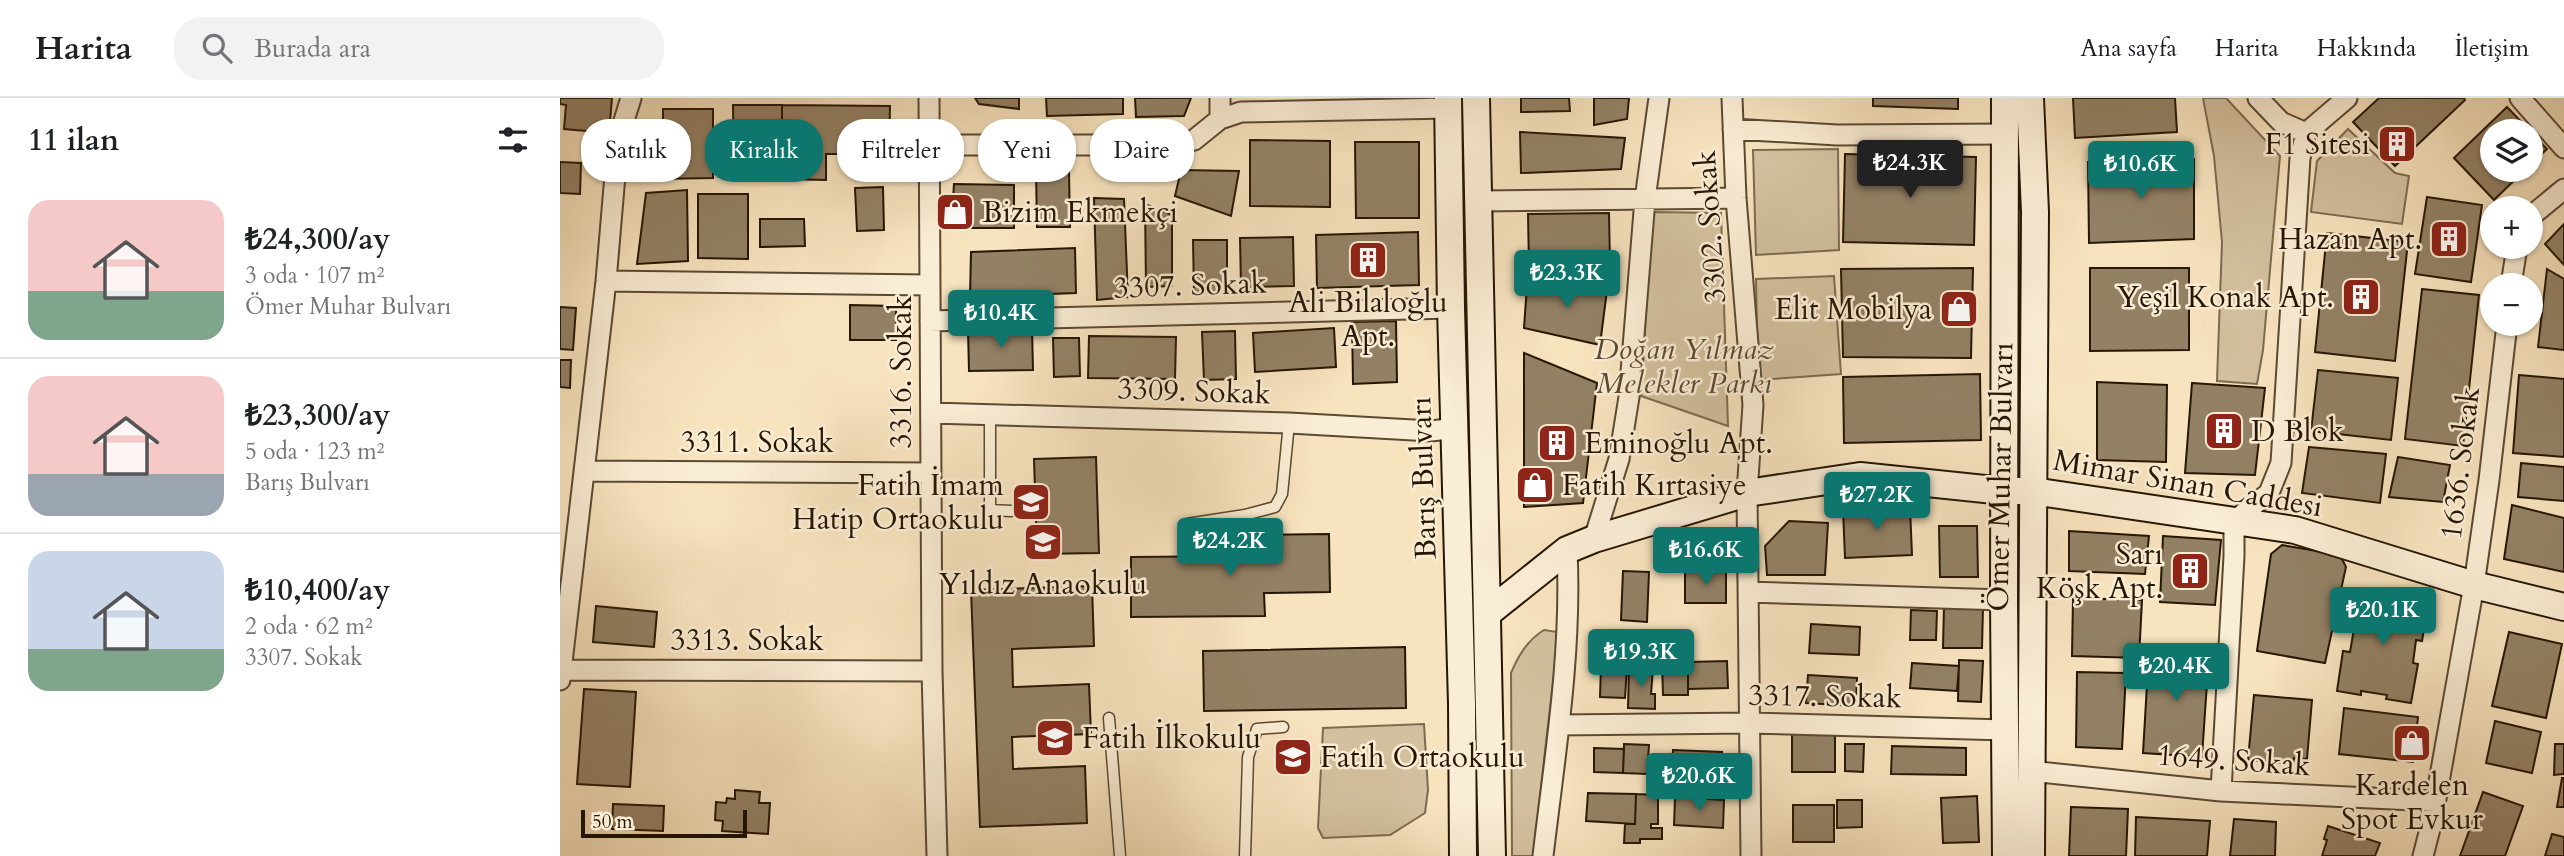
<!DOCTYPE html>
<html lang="tr">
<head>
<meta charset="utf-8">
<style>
  :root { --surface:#fff; --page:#f2f2f2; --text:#202124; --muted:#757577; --line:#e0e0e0; --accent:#0f766e }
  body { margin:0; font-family:Cardo,serif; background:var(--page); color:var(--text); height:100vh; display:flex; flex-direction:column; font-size:26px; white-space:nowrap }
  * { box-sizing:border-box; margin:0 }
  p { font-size:23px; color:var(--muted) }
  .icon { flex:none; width:38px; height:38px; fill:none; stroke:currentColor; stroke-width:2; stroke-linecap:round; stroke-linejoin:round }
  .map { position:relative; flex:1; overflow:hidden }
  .details { display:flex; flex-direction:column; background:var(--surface); width:560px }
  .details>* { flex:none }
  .banner { position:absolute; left:21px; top:21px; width:665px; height:63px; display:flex; gap:14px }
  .tools { position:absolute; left:1920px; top:21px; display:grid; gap:14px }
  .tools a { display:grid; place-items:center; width:63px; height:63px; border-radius:50%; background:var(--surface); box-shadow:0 2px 5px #0004; font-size:35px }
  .scale { position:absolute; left:21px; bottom:18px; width:166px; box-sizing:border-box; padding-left:7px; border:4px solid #261604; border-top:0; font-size:19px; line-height:24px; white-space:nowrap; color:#261604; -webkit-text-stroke:5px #faedd5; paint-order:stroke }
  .price { position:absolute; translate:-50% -60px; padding:0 16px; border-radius:7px; background:var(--accent); color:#fff; font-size:23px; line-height:46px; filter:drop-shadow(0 2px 4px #0008) }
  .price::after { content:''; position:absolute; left:50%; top:42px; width:21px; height:16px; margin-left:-10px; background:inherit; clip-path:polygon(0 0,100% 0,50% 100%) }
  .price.active { background:#222; color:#fff }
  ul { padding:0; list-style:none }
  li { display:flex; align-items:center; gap:21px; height:175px; padding:0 28px }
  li+li { border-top:2px solid var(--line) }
  li span { display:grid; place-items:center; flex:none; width:196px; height:140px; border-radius:21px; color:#555 }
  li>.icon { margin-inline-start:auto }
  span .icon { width:84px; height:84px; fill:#fffc; stroke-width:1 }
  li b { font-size:30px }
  h2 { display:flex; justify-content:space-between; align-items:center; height:84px; padding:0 28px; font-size:30px }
  .pill { padding:0 24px; border-radius:28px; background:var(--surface); box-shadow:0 2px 5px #0004; font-size:24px; line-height:63px }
  .pill.active { background:var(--accent); color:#fff }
  header { display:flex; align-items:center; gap:42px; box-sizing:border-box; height:98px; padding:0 35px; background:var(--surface); border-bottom:2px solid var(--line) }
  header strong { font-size:33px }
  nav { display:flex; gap:38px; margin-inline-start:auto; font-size:24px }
  .search { width:490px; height:63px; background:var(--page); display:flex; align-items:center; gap:18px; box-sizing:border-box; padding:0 24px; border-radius:28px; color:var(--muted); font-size:26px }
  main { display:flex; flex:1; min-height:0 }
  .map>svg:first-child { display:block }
  .green { fill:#d3c09e; stroke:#7c6b51; stroke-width:2 }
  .building { fill:#938165; stroke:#261604; stroke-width:2 }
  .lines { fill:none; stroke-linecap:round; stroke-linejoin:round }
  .lane-casing { stroke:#5a4932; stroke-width:13 }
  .street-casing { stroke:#5a4932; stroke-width:23 }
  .secondary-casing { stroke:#261604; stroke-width:30 }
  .lane { stroke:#faedd5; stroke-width:10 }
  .street { stroke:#faedd5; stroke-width:19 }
  .secondary { stroke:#faedd5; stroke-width:26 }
  .labels { text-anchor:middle; stroke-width:5; stroke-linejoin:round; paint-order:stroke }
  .poi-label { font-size:30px; fill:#261604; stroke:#faedd5; text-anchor:end }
  .street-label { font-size:30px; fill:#261604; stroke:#faedd5 }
  .park-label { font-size:30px; font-style:italic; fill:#5a4932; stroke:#faedd5 }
</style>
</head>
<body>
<header>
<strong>Harita</strong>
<div class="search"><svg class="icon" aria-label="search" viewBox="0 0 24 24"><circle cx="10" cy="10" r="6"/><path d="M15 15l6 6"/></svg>Burada ara</div>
<nav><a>Ana sayfa</a><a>Harita</a><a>Hakkında</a><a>İletişim</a></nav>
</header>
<main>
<section class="details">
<h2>11 ilan<svg class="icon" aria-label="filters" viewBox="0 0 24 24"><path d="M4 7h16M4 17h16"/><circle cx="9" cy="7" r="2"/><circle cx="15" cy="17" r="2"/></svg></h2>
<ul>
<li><span style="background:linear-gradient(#f6c9c9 65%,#7fa58c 0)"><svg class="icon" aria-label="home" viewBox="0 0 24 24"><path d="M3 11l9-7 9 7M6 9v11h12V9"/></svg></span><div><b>₺24,300/ay</b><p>3 oda · 107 m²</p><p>Ömer Muhar Bulvarı</p></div></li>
<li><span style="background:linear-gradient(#f6c9c9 70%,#9aa5b1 0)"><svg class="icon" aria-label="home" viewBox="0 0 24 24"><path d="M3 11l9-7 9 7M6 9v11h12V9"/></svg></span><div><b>₺23,300/ay</b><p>5 oda · 123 m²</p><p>Barış Bulvarı</p></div></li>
<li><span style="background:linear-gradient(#c9d6e8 70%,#7fa58c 0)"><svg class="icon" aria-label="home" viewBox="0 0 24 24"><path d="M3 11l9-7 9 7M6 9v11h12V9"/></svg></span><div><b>₺10,400/ay</b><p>2 oda · 62 m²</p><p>3307. Sokak</p></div></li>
</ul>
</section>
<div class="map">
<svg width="2004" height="758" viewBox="0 0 2004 758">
  <rect width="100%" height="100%" fill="#f7e3be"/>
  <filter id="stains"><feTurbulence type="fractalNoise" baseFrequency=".00286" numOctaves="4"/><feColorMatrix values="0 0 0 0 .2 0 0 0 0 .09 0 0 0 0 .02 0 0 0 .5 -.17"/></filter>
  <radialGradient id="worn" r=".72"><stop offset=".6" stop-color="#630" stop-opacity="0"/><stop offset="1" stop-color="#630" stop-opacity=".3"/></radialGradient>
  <path class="green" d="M1643,0H1666L1720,58L1703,252L1697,286L1657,283L1662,144L1654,58Z
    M1788,31L1835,75L1849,78L1842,126L1751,114L1757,63Z
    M1278,51L1279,152L1196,157L1193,52Z
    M1092,114L1161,115L1168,328L1081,298Z
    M1274,178L1281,276L1198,282L1196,181Z
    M984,532L997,534V550L973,758H952L951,575C959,556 968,542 984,532Z
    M864,626L868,692L865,715L830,737L763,740L758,730L763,630Z"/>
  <path class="building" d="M0,0H52L49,35L4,31L6,7L0,6Z
    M415,0H459V11L419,6Z
    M486,0H563V16L487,18Z
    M575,0H631L624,18L576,19Z
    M961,0H1009L1010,13L961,14Z
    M1034,0H1069L1067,21L1034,27Z
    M1313,0H1398V11L1313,8Z
    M1513,0H1615L1617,34L1515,40Z
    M1819,0H1904L1905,2L1835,68L1793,24Z
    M173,7H222V81L174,82Z
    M222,7L330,8L329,56H266V82L222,81Z
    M1947,9L1970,33H1932V72H1965L1934,102L1894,60Z
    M103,11H153V80L95,81L94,34H103Z
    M960,34L1065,40L1061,71L961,75Z
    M1970,34L1987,51L1970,67Z
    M690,42L770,43V109L690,108Z
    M795,44H859V120H796Z
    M1285,56L1416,59L1414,147L1283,144Z
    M1634,61V141L1529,145L1528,64Z
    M0,64L21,65L20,96L0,95Z
    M509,72L510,129H477L476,73Z
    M621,72L679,73L671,118L615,98Z
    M394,86L454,87V130H391Z
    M323,89L324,132L297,133L295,90Z
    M127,92L128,163L77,166L86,95Z
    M138,96H188V161L138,160Z
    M1867,99L1922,107L1911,184L1855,176Z
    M534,100L564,101L568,199L537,202Z
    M585,106L612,117V188L586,189Z
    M1049,115L1050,167L969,168L968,116Z
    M200,121H244L245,148L200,149Z
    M2004,126V167L1985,146Z
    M858,134L859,187L757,190L756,137Z
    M1767,135L1848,144L1835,263L1755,254Z
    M733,139L734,188L681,189L680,140Z
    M633,142H667V194L634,195Z
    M515,150L516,195L410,199L411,154Z
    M1413,170L1411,260L1283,259L1281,171Z
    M1530,170H1629V252L1530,253Z
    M1987,171L2004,181V252L1978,249Z
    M1048,184L1040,247L964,230L967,187Z
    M1862,191L1919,197L1903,348L1845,341Z
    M290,207L336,208V242H290Z
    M0,209L16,210L13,252L0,251Z
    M836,223L837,284L793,286L792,224Z
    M472,230L473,272L409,273L408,232Z
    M774,230L776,269L695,274L693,235Z
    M675,233L676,281L644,282L642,234Z
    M529,238L616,239L615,281L528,280Z
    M493,240H519L520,278L494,279Z
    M964,255L1037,285L1023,405L964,409Z
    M0,262H11L10,290L0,289Z
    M1758,272L1838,280L1831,342L1751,333Z
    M1420,276L1421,342L1284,345L1283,279Z
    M1959,277L2004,281V359L1953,355Z
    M1537,284L1607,287L1606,364L1537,362Z
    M1632,285L1705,290L1695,377L1625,375Z
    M1749,349L1826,356L1820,405L1742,395Z
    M536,359L539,455L477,456L474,361Z
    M1838,359L1890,367L1883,404L1829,399Z
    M1961,365L2004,369V403L1958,399Z
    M1952,407L2004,420V474L1944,461Z
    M1350,409L1352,457L1285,460L1283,412Z
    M1229,423L1268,425L1265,477H1207L1205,448Z
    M1379,428H1417L1418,479H1380Z
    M1509,433L1589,438L1585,476L1509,473Z
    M769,436L770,494L704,495L705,518L571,519V459L686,458V437Z
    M1603,438L1661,442L1655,507L1600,504Z
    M1722,447L1780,457L1786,469L1765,565L1697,553L1711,456Z
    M1063,473L1089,474L1087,524L1061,522Z
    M1125,473H1166V505H1125Z
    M532,488L534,548L452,551L453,589L529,586L531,636L452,639L453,671L525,668L527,725L420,729L411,492Z
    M1794,493L1816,497V499L1868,505L1862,543L1856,542L1853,565L1858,566L1851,605L1826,601L1827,597L1801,593V597L1777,593L1783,553L1790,554L1794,531L1788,529Z
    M1513,500L1582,502L1579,560L1512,558Z
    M36,508L97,514L94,549L33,544Z
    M1384,508L1423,509L1422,550H1383Z
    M1351,512L1377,513L1376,542H1350Z
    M1251,526L1300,529L1299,557L1249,555Z
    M1949,534L2002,546L1986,620L1932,608Z
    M845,549L846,610L644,613L643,553Z
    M1589,552L1649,555L1642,659L1583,655Z
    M1399,562L1423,563L1421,604L1398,603Z
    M1167,563L1168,590L1128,591V564Z
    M1102,564H1128V597H1103Z
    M1352,565L1399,568L1397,593L1350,590Z
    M1041,568L1067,569L1065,600L1040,599Z
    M1069,570L1093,571L1091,596H1095V611L1068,610Z
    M1517,574L1566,575L1562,651L1516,649Z
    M1248,577L1297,580L1296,608L1246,605Z
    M24,591L76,594L70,689L17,686Z
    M1694,597L1752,602L1747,661L1734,660L1733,666L1688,662Z
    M1784,610L1858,619L1853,664L1779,656Z
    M1935,623L1981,634L1972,675L1926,665Z
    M1232,635H1275V674H1232Z
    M1064,646L1089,647L1087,676L1063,675Z
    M1285,646H1304L1303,674L1285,673Z
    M1995,646H2004V676L1994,677Z
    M1332,648L1406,650V677L1331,676Z
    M1034,650L1064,651L1063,675L1034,674Z
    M1113,652L1162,654L1160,683L1111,680Z
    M2002,680H2004V709H1997Z
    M175,692L200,694L199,705H210L208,736L162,733L163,723L155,722L156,704L166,705L167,700L175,701Z
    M1923,694L1963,708L1945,758H1900Z
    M1028,695L1076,696L1075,726L1026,723Z
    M1076,696L1098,697V726H1091V730H1102V741H1080V745H1064L1065,726H1075Z
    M1417,698L1419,744L1383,745L1381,700Z
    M1115,699L1164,702L1163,730L1114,727Z
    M1277,702H1302V729L1277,730Z
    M53,706L104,708L103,733L52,731Z
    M1233,707H1274V744H1233Z
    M1511,709L1568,711L1566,758H1509Z
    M1576,719L1650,723L1647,758H1575Z
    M1674,721L1716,724L1715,758H1670Z
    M1768,728L1820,745L1815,758H1762L1767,742L1764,741Z
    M1992,736L2004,739V758H1985Z"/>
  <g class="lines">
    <g class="lane-casing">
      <path id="lane" d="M430,317V412L451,413
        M627,426L685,417L715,409L722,396L729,325
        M549,620L560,758
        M685,758L688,659L697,631L723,629"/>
    </g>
    <g class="street-casing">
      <path id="street" d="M369,0L372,573L377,758
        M1172,0L1176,100L1193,307L1187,395L1191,758
        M1698,0L1721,24L1746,35
        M1960,0L2004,50
        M660,21V0
        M1173,31L1277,37L1446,36
        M369,47H612L634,42L660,21L681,14L889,10
        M918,103L1176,100
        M1970,119L2004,91
        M46,183L370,187
        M1951,187L1957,149
        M370,223L891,210
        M371,315L729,325L871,333L896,330
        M24,373L371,375
        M1034,441L1059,361L1069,299L1085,101L1099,0
        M1188,494L1444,502
        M1,572L372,573
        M0,582L46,183L58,42L71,0
        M999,627L1190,625L1446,632
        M1470,673L1661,693L1875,703
        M1661,693L1674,458V423L1709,395L1721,365L1740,60L1746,35L1787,0
        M983,758C995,656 1012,555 1007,452
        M1863,758L1872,723L1914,487L1929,382L1947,226"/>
    </g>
    <g class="secondary-casing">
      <path id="secondary" d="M888,0L891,210L902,606L903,758
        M916,0L932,758
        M1445,0L1444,502L1446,758
        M1470,0L1475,114L1471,758
        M928,515L1007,452L1034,441L1187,395L1300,378L1444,393H1473L1735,432L1914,487L2004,509"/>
    </g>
    <use href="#lane" class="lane"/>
    <use href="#street" class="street"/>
    <use href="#secondary" class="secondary"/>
  </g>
  <defs>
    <g id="building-square" transform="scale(2.0125)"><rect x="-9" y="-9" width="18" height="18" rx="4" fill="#8f2418" stroke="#faedd5"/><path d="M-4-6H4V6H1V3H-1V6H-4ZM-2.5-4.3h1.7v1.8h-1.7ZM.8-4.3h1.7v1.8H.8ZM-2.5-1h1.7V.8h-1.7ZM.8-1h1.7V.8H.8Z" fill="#fff"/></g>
    <g id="shop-square" transform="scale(2.0125)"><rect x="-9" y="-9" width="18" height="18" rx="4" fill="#8f2418" stroke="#faedd5"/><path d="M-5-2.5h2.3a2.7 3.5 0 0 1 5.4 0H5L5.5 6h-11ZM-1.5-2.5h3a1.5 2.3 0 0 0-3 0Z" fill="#fff"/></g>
    <g id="school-square" transform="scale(2.0125)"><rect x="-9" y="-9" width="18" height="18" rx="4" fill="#8f2418" stroke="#faedd5"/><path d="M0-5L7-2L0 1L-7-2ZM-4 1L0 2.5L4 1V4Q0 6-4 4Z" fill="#fff"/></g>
  </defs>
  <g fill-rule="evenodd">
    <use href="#building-square" x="1837" y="46"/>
    <use href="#shop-square" x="395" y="114"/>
    <use href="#building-square" x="1889" y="141"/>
    <use href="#building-square" x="808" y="162"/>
    <use href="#building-square" x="1801" y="199"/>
    <use href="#shop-square" x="1399" y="211"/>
    <use href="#building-square" x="1664" y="333"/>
    <use href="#building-square" x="997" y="345"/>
    <use href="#shop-square" x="975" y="387"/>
    <use href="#school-square" x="471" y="404"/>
    <use href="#school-square" x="483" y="444"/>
    <use href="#building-square" x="1630" y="473"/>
    <use href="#school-square" x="495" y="640"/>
    <use href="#shop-square" x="1852" y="645"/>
    <use href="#school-square" x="733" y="659"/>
  </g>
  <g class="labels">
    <g class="poi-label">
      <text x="1810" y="56">F1 Sitesi</text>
      <text x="422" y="124" text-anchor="start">Bizim Ekmekçi</text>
      <text x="1862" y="151">Hazan Apt.</text>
      <text x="1774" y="209">Yeşil Konak Apt.</text>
      <text x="808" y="214" text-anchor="middle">Ali Bilaloğlu<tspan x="808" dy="34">Apt.</tspan></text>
      <text x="1372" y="221">Elit Mobilya</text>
      <text x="1691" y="343" text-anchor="start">D Blok</text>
      <text x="1024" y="355" text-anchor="start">Eminoğlu Apt.</text>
      <text x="444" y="397">Fatih İmam<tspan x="444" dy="34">Hatip Ortaokulu</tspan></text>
      <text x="1002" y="397" text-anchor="start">Fatih Kırtasiye</text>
      <text x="1603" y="466">Sarı<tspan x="1603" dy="34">Köşk Apt.</tspan></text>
      <text x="483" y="496" text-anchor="middle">Yıldız Anaokulu</text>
      <text x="522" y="650" text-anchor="start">Fatih İlkokulu</text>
      <text x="760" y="669" text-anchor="start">Fatih Ortaokulu</text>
      <text x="1852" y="697" text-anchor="middle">Kardelen<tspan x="1852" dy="34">Spot Evkur</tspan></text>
    </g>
    <g class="street-label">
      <text transform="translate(1150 129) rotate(-94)" y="10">3302. Sokak</text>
      <text transform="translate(630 187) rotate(-2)" y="10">3307. Sokak</text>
      <text transform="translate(341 274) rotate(-90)" y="10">3316. Sokak</text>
      <text transform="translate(634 293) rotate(2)" y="10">3309. Sokak</text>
      <text x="197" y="354">3311. Sokak</text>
      <text transform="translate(1900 365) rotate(-83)" y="10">1636. Sokak</text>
      <text transform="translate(1440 379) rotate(-89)" y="10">Ömer Muhar Bulvarı</text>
      <text transform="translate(863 380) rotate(-92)" y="10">Barış Bulvarı</text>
      <text transform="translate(1628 385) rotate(10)" y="10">Mimar Sinan Caddesi</text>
      <text x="187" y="552">3313. Sokak</text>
      <text transform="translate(1265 598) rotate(1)" y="10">3317. Sokak</text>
      <text transform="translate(1674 662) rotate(4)" y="10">1649. Sokak</text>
    </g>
    <g class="park-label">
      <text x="1124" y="261">Doğan Yılmaz<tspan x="1124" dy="34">Melekler Parkı</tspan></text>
    </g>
  </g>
  <rect width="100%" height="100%" filter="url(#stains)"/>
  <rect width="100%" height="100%" fill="url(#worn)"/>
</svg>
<div class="tools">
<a><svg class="icon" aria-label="layers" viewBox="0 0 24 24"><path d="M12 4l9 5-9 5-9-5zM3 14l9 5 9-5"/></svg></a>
<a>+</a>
<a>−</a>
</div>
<div class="scale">50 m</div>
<b class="price active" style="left:1350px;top:102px">₺24.3K</b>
<b class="price" style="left:1581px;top:103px">₺10.6K</b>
<b class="price" style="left:1007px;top:212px">₺23.3K</b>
<b class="price" style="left:441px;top:252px">₺10.4K</b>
<b class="price" style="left:1317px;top:434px">₺27.2K</b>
<b class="price" style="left:670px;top:480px">₺24.2K</b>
<b class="price" style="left:1146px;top:489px">₺16.6K</b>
<b class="price" style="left:1823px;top:549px">₺20.1K</b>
<b class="price" style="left:1081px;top:591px">₺19.3K</b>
<b class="price" style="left:1616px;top:605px">₺20.4K</b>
<b class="price" style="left:1139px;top:715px">₺20.6K</b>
<div class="banner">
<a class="pill">Satılık</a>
<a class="pill active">Kiralık</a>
<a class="pill">Filtreler</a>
<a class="pill">Yeni</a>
<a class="pill">Daire</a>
</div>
</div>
</main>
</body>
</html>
